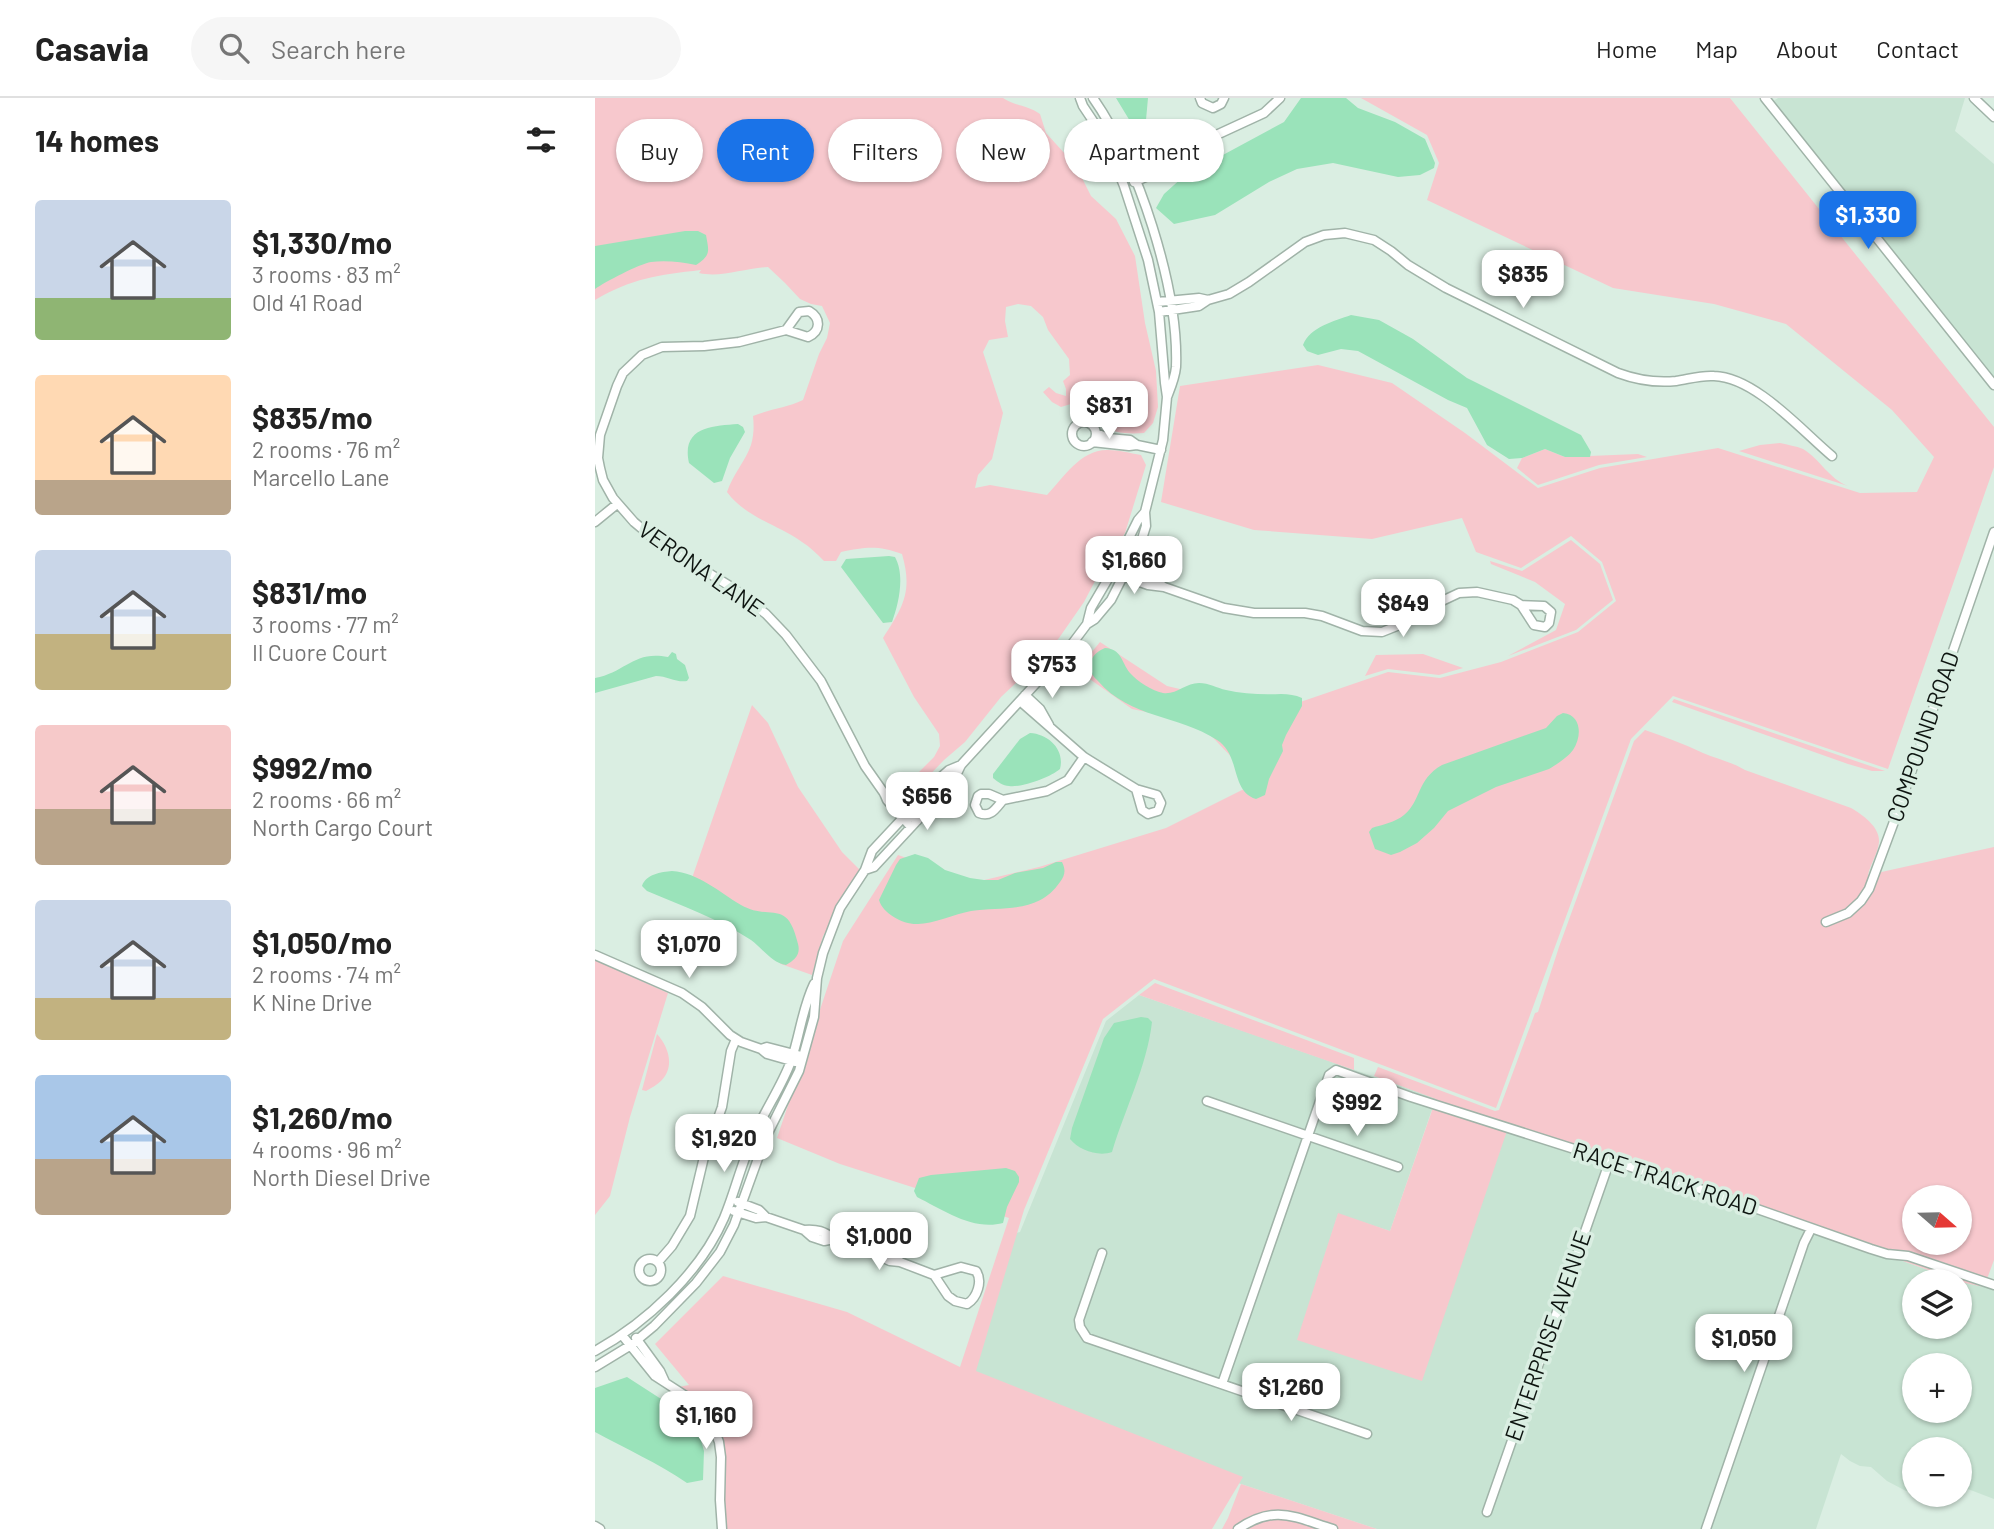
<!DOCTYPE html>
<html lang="en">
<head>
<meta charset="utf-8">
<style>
  :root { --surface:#fff; --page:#f6f6f6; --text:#222; --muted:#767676; --line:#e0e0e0; --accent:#1a73e8 }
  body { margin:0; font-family:Barlow,sans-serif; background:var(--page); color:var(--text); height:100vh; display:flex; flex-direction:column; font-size:26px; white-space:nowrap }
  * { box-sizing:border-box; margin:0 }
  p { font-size:23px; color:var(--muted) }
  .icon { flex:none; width:38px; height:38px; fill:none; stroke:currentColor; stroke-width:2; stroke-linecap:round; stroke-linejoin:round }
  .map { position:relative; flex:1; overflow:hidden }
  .panel { display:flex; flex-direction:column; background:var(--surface); width:595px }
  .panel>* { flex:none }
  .banner { position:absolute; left:21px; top:21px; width:665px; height:63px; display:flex; gap:14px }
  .needle { width:46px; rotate:110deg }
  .fabs { position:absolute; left:1307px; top:1087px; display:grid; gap:14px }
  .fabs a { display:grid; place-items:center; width:70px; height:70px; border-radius:50%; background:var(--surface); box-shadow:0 2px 5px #0004; font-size:35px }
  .price { position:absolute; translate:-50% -60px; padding:0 16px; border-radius:14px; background:#fff; color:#222; font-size:23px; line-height:46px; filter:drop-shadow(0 2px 4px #0008) }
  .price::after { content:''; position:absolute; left:50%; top:42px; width:21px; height:16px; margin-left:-10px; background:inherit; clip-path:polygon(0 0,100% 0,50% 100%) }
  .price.current { background:var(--accent); color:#fff }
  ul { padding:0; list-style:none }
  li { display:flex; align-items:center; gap:21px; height:175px; padding:0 35px }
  li span { display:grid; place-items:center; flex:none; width:196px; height:140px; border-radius:7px; color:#555 }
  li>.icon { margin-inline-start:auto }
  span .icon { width:84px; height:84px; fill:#fffc; stroke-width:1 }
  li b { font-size:30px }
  h2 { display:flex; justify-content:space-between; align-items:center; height:84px; padding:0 35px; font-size:30px }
  .pill { padding:0 24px; border-radius:32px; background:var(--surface); box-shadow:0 2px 5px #0004; font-size:24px; line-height:63px }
  .pill.current { background:var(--accent); color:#fff }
  header { display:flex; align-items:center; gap:42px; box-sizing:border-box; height:98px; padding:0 35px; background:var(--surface); border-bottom:2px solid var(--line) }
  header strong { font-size:33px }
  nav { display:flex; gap:38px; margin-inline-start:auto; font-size:24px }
  .search { width:490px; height:63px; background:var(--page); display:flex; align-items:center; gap:18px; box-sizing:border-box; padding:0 24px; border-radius:38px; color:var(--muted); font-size:26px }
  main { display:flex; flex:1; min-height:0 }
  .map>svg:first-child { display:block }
  .built { fill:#c8e4d3; fill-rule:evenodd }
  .green { fill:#f7c8cd; fill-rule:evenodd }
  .water { fill:#9ae3ba }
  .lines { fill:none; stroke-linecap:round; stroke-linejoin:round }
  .minor-casing { stroke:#a0b3a8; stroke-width:11 }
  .minor { stroke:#fff; stroke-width:8 }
  .labels { text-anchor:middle; stroke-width:7; stroke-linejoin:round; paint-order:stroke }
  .street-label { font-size:23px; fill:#0d1410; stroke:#daeee2 }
</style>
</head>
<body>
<header>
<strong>Casavia</strong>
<div class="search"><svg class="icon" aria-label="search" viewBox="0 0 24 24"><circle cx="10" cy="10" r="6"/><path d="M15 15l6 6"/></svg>Search here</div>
<nav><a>Home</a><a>Map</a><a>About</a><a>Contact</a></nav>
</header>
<main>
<section class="panel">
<h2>14 homes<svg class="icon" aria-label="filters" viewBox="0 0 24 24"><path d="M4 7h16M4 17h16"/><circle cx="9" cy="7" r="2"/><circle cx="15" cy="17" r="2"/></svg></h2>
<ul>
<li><span style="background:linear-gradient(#c9d6e8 70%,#8fb573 0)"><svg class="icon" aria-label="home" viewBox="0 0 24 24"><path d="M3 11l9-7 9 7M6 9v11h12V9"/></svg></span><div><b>$1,330/mo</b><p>3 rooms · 83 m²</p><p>Old 41 Road</p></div></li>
<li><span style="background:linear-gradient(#ffd9b3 75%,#b9a48a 0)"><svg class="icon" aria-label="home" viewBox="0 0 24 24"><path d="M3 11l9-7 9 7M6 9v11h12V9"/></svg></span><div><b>$835/mo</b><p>2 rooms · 76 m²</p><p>Marcello Lane</p></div></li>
<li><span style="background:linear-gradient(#c9d6e8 60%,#c2b280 0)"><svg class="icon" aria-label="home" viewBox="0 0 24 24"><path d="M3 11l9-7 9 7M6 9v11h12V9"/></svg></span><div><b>$831/mo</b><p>3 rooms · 77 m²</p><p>Il Cuore Court</p></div></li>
<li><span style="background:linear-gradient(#f6c9c9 60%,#b9a48a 0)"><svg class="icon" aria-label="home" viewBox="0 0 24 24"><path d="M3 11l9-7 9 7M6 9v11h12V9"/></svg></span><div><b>$992/mo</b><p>2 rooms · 66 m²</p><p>North Cargo Court</p></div></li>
<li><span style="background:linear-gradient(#c9d6e8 70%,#c2b280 0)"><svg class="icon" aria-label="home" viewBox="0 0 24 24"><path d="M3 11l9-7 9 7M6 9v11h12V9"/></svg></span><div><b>$1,050/mo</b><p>2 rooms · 74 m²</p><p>K Nine Drive</p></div></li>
<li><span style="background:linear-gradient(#a9c7e8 60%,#b9a48a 0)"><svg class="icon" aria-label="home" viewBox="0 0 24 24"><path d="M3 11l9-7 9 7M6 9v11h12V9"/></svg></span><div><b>$1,260/mo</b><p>4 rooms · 96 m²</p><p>North Diesel Drive</p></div></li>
</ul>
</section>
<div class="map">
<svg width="1399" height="1431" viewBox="0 0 1399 1431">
  <rect width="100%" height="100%" fill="#daeee2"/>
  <path class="built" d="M1183,0H1370L1360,33L1399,66V281L1177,4Z
    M544,897L841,1000L795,1133L743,1116L703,1242L914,1027L1008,1057L1364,1183H1320V1228H1365V1183L1389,1189L1391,1183L1399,1186V1401L1365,1388V1351H1320L1319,1394L1311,1393L1292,1383L1276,1369L1265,1368L1255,1363L1246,1356L1221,1431H782L386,1300L371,1290L417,1136L425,1134L511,923ZM1320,1267H1365V1312H1320Z"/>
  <path class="green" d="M0,0H408C420,8 432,7 445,16L451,35L481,68L496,98L521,121L540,158L550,225L561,273L563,309L558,325L549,335C535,336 517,336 505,326C499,321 494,309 489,302L466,309L457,304L448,294L454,289L461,295L471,298V291L468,283L475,277L474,261L453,232L448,219L436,208L423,206L411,209L410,223L413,239L394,242L388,254L408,315L397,361L383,377L380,390L395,387L452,397C468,380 486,351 513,352C523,352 535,355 546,357L551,367L530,435L500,483L489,504L464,540L442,565L406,599L370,644L349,662L325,687L317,693L308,690L339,659L345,648L344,636L319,599L288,540C308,509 318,494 307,456C283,447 270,449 246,454L241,463H229C222,456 215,449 207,444C183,427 150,419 132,394C138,376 151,362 156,347C159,337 159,327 158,318C175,311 191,310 208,302L224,256L232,240L235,225L227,208L216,206L205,201L190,185L173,169C150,170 126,180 104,175L106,172C62,177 38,180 0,202Z
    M766,0H1135L1399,329V369L1293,671L1078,598L1036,641L901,1010L559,881L508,921L429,1112L381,1273L648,1379L617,1431H129L118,1335L111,1319L73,1291L94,1287L60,1246L128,1178L252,1214L365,1269L414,1120L245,1066L182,1040L248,843L303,757L381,784L444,769L571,730L651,690L645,668L604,625L537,611L482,572L505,544L572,588L679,613L793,574L845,580L906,564L983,534L1021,503L1007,464L976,438L926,470L881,454L867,420L777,441L659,432L566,404L585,288L723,267L797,285L870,335L943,390L1005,370L1123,350L1265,395L1322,394L1339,359L1297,312L1191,226L1119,206L1018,190L832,102L844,65L832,37Z
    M1185,345C1193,347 1201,348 1208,351C1225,361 1234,381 1253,388L1144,353L1165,347Z
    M950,351L970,359L1043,356L1052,359L1004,367L943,387L922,370L927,360Z
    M976,442L1005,466L1018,502L981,532L913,558L961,532L970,506L940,484L896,466L895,463L927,473Z
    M828,556L868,570L844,577L793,571L770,578L781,557Z
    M1079,601L1290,673H1277L1253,666L1077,604Z
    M157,607L173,625L203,689L247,754L269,776L254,795L228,838L217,877L186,866L152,836L88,806Z
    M1050,632C1070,639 1089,646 1108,655C1122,661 1137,664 1150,672L1256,710C1268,717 1285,729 1284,744C1283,755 1275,767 1273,777L1399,749V1162L1389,1189L1370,1185L1008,1057L914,1027L827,1283L702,1242L743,1115L795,1133L841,1001L779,978L783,969L900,1013L904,1012L940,915L943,914L964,849L1039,643ZM1320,1099H1365V1144H1320Z
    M0,862L73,895L35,1019L15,1098L0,1117Z
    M560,885L759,960V972L544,897Z
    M62,936C74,949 80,969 66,983C62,987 56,990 51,993L47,992Z
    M646,1386L782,1431H627L633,1420Z"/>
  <path class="water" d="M521,0H553L551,22L548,28L542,31L538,28Z
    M706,0H751L763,10L800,24L830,41L840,65L839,70L825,77L803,79L738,65L702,71L674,84L620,117L579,126L561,110L569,96L589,78L689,24Z
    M90,133H103L111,137C114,154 116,157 101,167C87,164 70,162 56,164C44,166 10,184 0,191V148Z
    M756,217L784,222L818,241L872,280L986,337L996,354L995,359H970L950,351L927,360L914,361L892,347L872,310L853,302L763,253L746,251L723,257L712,253L708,247C715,229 739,223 756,217Z
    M143,326L148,329L150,334L135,360L127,383L119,385L94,365C86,329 117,328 143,326Z
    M294,458L300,459C310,477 304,505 297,524L288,525L246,469L251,461Z
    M510,550C527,551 526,564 535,575C543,584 556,592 568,595C581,597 591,585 604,585C614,585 622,590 631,592C648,596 668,597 686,596C694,596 700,597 707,600V608L691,637L687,647L688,653L674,681L670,697L661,701C635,693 646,657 622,642C582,616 536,621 503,583C499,579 496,576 495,570C495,559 501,554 510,550Z
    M77,554L81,556L82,561L90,567L94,580L92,583C82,585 72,578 61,578L0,595V580C31,574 39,552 73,559Z
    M968,615C987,617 987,639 978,652C973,659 962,666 954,671L901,689L853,713L839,730L822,745L805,754L796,757L780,751L774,734L777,730C786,727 801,724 809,717C827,702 821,682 847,667L951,630L962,618Z
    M435,635C454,636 470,652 465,671C456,679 426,690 414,688C408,688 403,684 398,680V676L425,641Z
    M320,756L333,760L350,772L375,780L389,782H403L420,775L448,770L461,764H467C471,772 470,778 465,784C443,816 409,808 376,813C360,816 337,826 323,826C309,827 288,816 284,802L301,767L305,761Z
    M77,773C104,775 124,794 146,807C176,824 192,799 203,846C206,857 199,862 191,867C177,865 167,850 156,842C124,821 87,808 52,793L47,788C51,776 66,774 77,773Z
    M546,919L553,920L557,924C552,968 530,1011 517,1054C503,1059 484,1052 475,1041L477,1030L509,940L519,925Z
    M411,1070L420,1073L424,1079V1084L412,1109L408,1125C378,1133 348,1112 322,1099L319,1093L324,1080L336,1077Z
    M32,1279L94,1319L104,1336L109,1353L108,1382L92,1385C63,1365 31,1351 0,1334V1290Z"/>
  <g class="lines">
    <g class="minor-casing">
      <path id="minor" d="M485,0L488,8L510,41L529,88L553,162L564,214L570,285L572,299L568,342L550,414L551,428L547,441L516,502L500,521L492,526
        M498,0C543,63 584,191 581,269C580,280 576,289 572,299
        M605,0L607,5L618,10L626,6L629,0
        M1170,0L1399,287
        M1379,0L1399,19
        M531,74L617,39L669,15L685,0
        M539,84L586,64L612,43
        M562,204L604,200L613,202L634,196L654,184L710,144L729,137L750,135L779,142L796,153L813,167L851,190L1023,275C1042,282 1061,285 1081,283C1094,281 1106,277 1119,278C1160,279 1206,332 1237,358
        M564,214L604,208L613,202
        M191,232L204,214L214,213C226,220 226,233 213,239L191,232L144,244L109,248L67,249L47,257L28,275L22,288L5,337L3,360L5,370L8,382L18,400L39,424L63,444L138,490L171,516L191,537L226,583L270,668L289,695L292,702L316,729
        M477 336a12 12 0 1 1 24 0a12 12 0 1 1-24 0Z
        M501,335L513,340L535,342L542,347L566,352
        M497,344L534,348L542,347
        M0,424L22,406
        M529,467L558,480L569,489
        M517,474L553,487L569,489L629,510L659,515H710L727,518L767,533L787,534L807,526L847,503L864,495L882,494L918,502L926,507L939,527L950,529L954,525L956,514L949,508L926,507
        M430,597L445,611L454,627
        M425,603L489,659L541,691L562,697L566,705L563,713L553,716L547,712L541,691
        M289,695L296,698L322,723
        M408,702C401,710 396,720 384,715L380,707L383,698L386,696H394L408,702L452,693L473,682L489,659
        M270,772L279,769L358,684L366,667L477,546L492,526L496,510L517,474L543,422L550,414
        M1231,824L1253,815L1266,803L1274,791L1300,721L1399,434
        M0,857L87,895L107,909L135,937L146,944L166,951
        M200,964L172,956L166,951L172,949L203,957
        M612,1003L803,1069
        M143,1104L164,1112L171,1119
        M139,1113L161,1120L171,1119L209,1132L217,1139L229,1143L239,1141L277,1152L288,1151L300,1156L305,1164
        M209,1132C222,1131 229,1133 239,1141
        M277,1152L282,1157L295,1163L305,1164L339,1177L353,1198L360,1203L372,1206C382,1200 388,1183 381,1173L366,1169L339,1177
        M507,1155L484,1222L485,1229L492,1240L772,1336
        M44 1172a11 11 0 1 1 22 0a11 11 0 1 1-22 0Z
        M63,1164L77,1148L95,1118L109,1059L127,1009L136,953L141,941
        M27,1237L60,1278L94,1300L114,1318L124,1344L126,1359L125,1402L127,1431
        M41,1240L65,1273L70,1284
        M0,1253C51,1225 105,1175 129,1120C140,1094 146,1066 158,1040C169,1013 186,990 196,963C205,937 207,911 219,886
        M0,1269L36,1247L59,1228L101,1185L125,1154L139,1127L170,1041L204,973L219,919L222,880L228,855L245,810L270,772L277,753L346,679L354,672L366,667
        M627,1286L734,977L741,972L816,999L1108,1092L1276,1151L1292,1156L1313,1158L1399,1187
        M892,1414L1015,1062
        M0,1428L5,1431
        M643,1431C680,1406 699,1419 738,1431
        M1111,1431L1209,1145L1216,1131"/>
    </g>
    <use href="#minor" class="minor"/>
  </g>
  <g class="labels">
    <g class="street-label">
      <text transform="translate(106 471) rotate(35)" y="8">VERONA LANE</text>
      <text transform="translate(1328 639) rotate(-71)" y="8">COMPOUND ROAD</text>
      <text transform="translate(1070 1081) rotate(18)" y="8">RACE TRACK ROAD</text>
      <text transform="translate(953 1238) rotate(-71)" y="8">ENTERPRISE AVENUE</text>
    </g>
  </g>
</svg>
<div class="fabs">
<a><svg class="needle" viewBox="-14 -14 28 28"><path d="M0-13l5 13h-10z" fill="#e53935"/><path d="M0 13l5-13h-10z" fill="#767676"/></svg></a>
<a><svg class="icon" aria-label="layers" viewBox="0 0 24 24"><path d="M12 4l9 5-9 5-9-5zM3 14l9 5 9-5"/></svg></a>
<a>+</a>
<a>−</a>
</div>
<b class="price current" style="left:1273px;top:153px">$1,330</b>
<b class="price" style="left:928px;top:212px">$835</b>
<b class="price" style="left:514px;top:343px">$831</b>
<b class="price" style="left:539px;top:498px">$1,660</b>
<b class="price" style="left:808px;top:541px">$849</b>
<b class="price" style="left:457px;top:602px">$753</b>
<b class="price" style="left:332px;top:734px">$656</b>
<b class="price" style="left:94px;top:882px">$1,070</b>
<b class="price" style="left:762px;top:1040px">$992</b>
<b class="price" style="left:129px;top:1076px">$1,920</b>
<b class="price" style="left:284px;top:1174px">$1,000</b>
<b class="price" style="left:1149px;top:1276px">$1,050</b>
<b class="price" style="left:696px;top:1325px">$1,260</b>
<b class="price" style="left:111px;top:1353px">$1,160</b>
<div class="banner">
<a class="pill">Buy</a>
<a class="pill current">Rent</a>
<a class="pill">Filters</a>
<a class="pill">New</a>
<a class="pill">Apartment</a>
</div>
</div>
</main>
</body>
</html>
